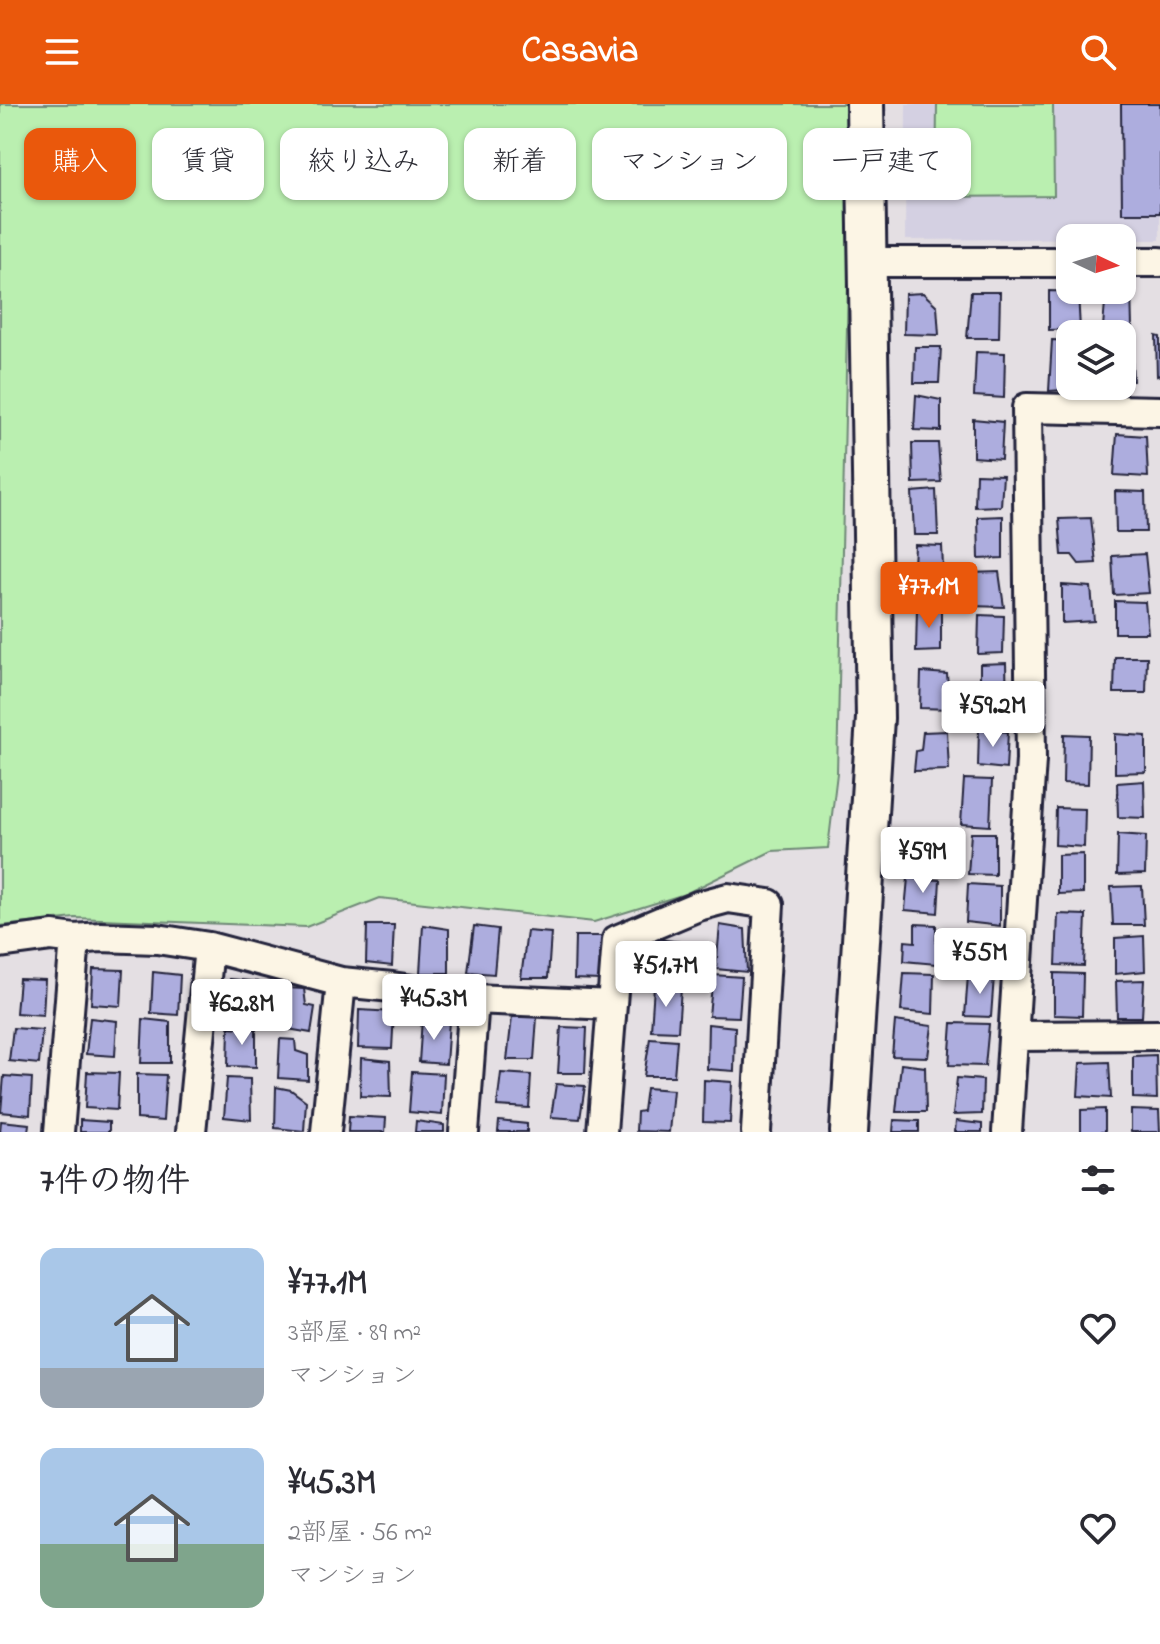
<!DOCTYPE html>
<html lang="ja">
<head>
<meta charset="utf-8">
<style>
  :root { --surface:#fff; --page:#f7f7f7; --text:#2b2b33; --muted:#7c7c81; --accent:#ea580c }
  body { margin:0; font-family:"Indie Flower","Klee One",sans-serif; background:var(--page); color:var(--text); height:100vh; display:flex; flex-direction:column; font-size:30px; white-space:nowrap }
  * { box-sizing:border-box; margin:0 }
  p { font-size:26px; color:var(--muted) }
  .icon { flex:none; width:44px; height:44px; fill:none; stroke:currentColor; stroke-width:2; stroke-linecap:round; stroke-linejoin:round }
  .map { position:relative; height:1028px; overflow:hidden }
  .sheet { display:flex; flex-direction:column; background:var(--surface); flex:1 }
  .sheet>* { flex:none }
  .banner { position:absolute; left:24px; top:24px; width:1112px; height:72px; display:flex; gap:16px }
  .needle { width:52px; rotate:94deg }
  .buttons { position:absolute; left:1056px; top:120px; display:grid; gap:16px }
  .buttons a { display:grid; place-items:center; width:80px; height:80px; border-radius:16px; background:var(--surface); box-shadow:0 2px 6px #0004; font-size:40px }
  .price { position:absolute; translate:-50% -68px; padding:0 18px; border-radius:8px; background:#fff; color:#222; font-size:26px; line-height:52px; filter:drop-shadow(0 2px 4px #0008) }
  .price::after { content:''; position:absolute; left:50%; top:48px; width:24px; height:18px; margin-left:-12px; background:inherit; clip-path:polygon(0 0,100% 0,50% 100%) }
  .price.selected { background:var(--accent); color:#fff }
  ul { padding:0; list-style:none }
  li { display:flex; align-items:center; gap:24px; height:200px; padding:0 40px }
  li span { display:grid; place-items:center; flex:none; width:224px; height:160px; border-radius:16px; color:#555 }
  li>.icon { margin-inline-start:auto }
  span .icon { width:96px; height:96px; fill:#fffc; stroke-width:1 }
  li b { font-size:34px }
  h2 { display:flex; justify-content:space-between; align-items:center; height:96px; padding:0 40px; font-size:34px }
  .pill { padding:0 28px; border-radius:16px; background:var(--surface); box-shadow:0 2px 6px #0004; font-size:28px; line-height:72px }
  .pill.selected { background:var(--accent); color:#fff }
  header { display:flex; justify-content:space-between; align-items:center; height:104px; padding:0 40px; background:var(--accent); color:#fff; font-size:36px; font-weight:800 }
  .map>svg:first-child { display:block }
  .built { fill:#d4d0e2 }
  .green { fill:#baefb0; stroke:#6e8876; stroke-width:2 }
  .building { fill:#adadde; stroke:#22223b; stroke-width:2 }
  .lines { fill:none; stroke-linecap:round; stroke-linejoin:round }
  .minor-casing { stroke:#22223b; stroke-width:34 }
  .tertiary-casing { stroke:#22223b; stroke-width:42 }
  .minor { stroke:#fcf5e5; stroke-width:28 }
  .tertiary { stroke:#fcf5e5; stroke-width:36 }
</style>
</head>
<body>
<header><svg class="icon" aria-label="menu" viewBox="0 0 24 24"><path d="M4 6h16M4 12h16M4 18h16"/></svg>Casavia<svg class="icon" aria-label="search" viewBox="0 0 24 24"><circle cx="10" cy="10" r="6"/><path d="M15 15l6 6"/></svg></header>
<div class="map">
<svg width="1160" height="1028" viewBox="0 0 1160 1028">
  <rect width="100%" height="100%" fill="#e4dfe3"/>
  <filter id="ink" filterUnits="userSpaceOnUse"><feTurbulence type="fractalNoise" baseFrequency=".0125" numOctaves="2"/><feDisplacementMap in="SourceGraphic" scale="16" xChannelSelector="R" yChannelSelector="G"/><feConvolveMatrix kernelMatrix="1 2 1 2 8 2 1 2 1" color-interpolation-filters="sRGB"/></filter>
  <g filter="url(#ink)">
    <path class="built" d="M906,0H1160V136H1122V134L905,136Z"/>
    <path class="green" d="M0,0H852L837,669L828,744L772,747L685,790L594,818L380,794L306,823L75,814L0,822Z
      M937,0H1053L1054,92L936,93Z"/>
    <path class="building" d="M1121,0H1160V109H1122Z
      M1122,184H1131L1132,224L1103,223L1106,186H1122Z
      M1049,187L1078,188L1080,225L1049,226Z
      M971,188H1000L999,234H967Z
      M923,189L937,202L939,231L904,230L905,190Z
      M1156,232L1160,233V271L1157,272Z
      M1052,236L1070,237V282H1078L1077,285L1049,287Z
      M1122,236H1131L1133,277H1122Z
      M915,243H941L939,279H914Z
      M976,248L1005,249L1004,294L974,292Z
      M916,291L941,296V327L914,326Z
      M973,315L1003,318L1001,355L973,353Z
      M1117,330L1146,332L1148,373L1114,371Z
      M912,339H938L941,378L913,379Z
      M976,370L1003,371L1001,402L975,403Z
      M936,386L938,431H914L912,388Z
      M1115,387L1145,388L1146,428H1116Z
      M1003,412V454L979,455L978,413Z
      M1091,414L1096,459L1079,460L1072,451H1062L1059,415Z
      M915,441L942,442L944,484L913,485Z
      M1145,450L1149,489L1114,491L1112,452Z
      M999,468L1004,503L970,502V469Z
      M1062,481L1091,483L1094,517L1062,519Z
      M1115,497L1145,498L1148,529H1115Z
      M917,504L941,506V547L916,548Z
      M979,511L1004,512L1003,549L978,550Z
      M1115,553H1147L1146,589H1114Z
      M1006,559L1007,600L980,599V560Z
      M921,568L947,570L950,605L920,604Z
      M979,625L1008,628L1006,665L978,662Z
      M947,627L949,666L914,667L916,647L921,646L923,628Z
      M1064,630L1089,631L1088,680L1063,679Z
      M1115,630L1146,632V668L1115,669Z
      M964,675L992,676L990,722L961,720Z
      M1144,677L1145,714L1118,713L1117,679Z
      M1056,704L1085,705L1084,743L1055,741Z
      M910,725H938V767L908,765Z
      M971,729H995V771L968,770Z
      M1118,730L1146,732L1145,770L1117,771Z
      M1083,750V789L1058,790V751Z
      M908,774L940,776L938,809L905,806Z
      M968,780L1000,782V822L966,818Z
      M1142,782L1144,821H1113L1111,783Z
      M1058,810L1086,811L1084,862L1056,861Z
      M915,820L936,821V860L904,857L905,837L915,838Z
      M367,821H394L392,862L366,859Z
      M423,821L449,825V869H420Z
      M720,821L745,825L747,868L716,865Z
      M474,822L498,825L494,870L468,868Z
      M527,827L551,829L548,874H521Z
      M967,828L997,831L994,865L964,863Z
      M575,832H603L600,876L574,875Z
      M1144,832L1145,867L1115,870V834Z
      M658,835L689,839L687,872L656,871Z
      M93,865L123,866L121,902L91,900Z
      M153,868L180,871L178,911L151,909Z
      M904,869L934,870L933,910L901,907Z
      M1054,869L1083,870L1082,912L1054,911Z
      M713,871L742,873L739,913L709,912Z
      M968,871L994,872L991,913L965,912Z
      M19,875L45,876L43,911L16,909Z
      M230,875L258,878L255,915L228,913Z
      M1144,876L1142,913H1117L1116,877Z
      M654,882L681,884L678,927L651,926Z
      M286,884L304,885L306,901L315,903L311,929L282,924Z
      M359,906L394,908L392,945L358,944Z
      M512,913H537L534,956H507Z
      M90,914L117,917L115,952L86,950Z
      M143,915L170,918V959H141Z
      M422,915L449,917L446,960L419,958Z
      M895,917L932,922L928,953L892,952Z
      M952,919L989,920L985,962L949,961Z
      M708,920L735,923L734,967L707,965Z
      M229,923L256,925V963L228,962Z
      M561,923L587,924L585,969H558Z
      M13,924L42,926L39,960L9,957Z
      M650,934L677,936L674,972H644Z
      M280,935L295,936L296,947L308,951V976L278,974Z
      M1156,951L1157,995L1133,994V952Z
      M361,954L390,957L391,993L360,992Z
      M1109,958L1111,994L1078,992L1080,959Z
      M901,960L925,963L926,1008H896Z
      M87,968L119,969L117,1006L85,1004Z
      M412,968L444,970L442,1011L409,1008Z
      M501,969L531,971L529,1004L497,1002Z
      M137,970L166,971L163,1017L137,1015Z
      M4,972L32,974L30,1011L1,1008Z
      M227,974L250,975L251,1016L224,1013Z
      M957,974L983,976L982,1010L953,1011Z
      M704,976L732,978L730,1019L703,1018Z
      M556,980L585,982L580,1015L551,1013Z
      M276,983L291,986L306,997L304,1027L275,1024Z
      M646,984L673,986L669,1028L636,1027L637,1008L643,1007Z
      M1105,1005V1028H1081V1006Z
      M1131,1006L1159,1007L1160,1028H1131Z
      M349,1012L386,1014L385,1028H348Z
      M80,1016L109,1018V1028H80Z
      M894,1016L919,1017V1028H893Z
      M1,1017L29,1020L28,1028H0Z
      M416,1017L444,1021V1028H415Z
      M499,1017L527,1020V1028H498Z
      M956,1017L982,1020V1028H955Z"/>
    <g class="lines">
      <g class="minor-casing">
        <path id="minor" d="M866,158H1070
          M1122,158H1160
          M0,839L52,832L75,835L101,833L157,835L209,843L341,878L392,883L474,895L612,901
          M1014,932L1160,931
          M59,1028L75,835
          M191,1028L209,843
          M326,1028L341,878
          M464,1028L474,895
          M602,1028L617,836L698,802L728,794L769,800L756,1028
          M1007,1028L1031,656L1027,304L1160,307"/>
      </g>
      <g class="tertiary-casing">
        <path id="tertiary" d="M849,1028L875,614L865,0"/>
      </g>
      <use href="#minor" class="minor"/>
      <use href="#tertiary" class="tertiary"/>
    </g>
  </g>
</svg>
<div class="buttons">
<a><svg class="needle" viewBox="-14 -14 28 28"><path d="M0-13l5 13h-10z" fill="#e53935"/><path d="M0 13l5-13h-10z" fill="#7c7c81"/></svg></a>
<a><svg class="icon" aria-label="layers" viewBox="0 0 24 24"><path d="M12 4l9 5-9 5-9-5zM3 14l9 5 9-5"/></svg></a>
</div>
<b class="price selected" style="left:929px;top:526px">¥77.1M</b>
<b class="price" style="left:993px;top:645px">¥59.2M</b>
<b class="price" style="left:923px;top:791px">¥59M</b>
<b class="price" style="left:980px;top:892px">¥55M</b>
<b class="price" style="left:666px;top:905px">¥51.7M</b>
<b class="price" style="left:434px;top:938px">¥45.3M</b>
<b class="price" style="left:242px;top:943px">¥62.8M</b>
<div class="banner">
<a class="pill selected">購入</a>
<a class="pill">賃貸</a>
<a class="pill">絞り込み</a>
<a class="pill">新着</a>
<a class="pill">マンション</a>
<a class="pill">一戸建て</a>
</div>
</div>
<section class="sheet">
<h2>7件の物件<svg class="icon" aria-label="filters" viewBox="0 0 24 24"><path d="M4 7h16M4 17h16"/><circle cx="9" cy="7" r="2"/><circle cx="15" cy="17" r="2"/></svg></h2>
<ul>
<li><span style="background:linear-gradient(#a9c7e8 75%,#9aa5b1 0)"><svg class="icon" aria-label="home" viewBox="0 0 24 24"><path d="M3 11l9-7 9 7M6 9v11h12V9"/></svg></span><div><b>¥77.1M</b><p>3部屋 · 89 m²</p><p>マンション</p></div><svg class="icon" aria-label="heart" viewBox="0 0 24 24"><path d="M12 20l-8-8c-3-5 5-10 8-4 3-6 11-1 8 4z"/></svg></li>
<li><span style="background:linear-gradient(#a9c7e8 60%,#7fa58c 0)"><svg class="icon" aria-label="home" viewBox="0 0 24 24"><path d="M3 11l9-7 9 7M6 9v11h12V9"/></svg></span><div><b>¥45.3M</b><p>2部屋 · 56 m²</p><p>マンション</p></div><svg class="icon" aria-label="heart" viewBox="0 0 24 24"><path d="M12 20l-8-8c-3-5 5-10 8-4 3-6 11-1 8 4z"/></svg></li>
</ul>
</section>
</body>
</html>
